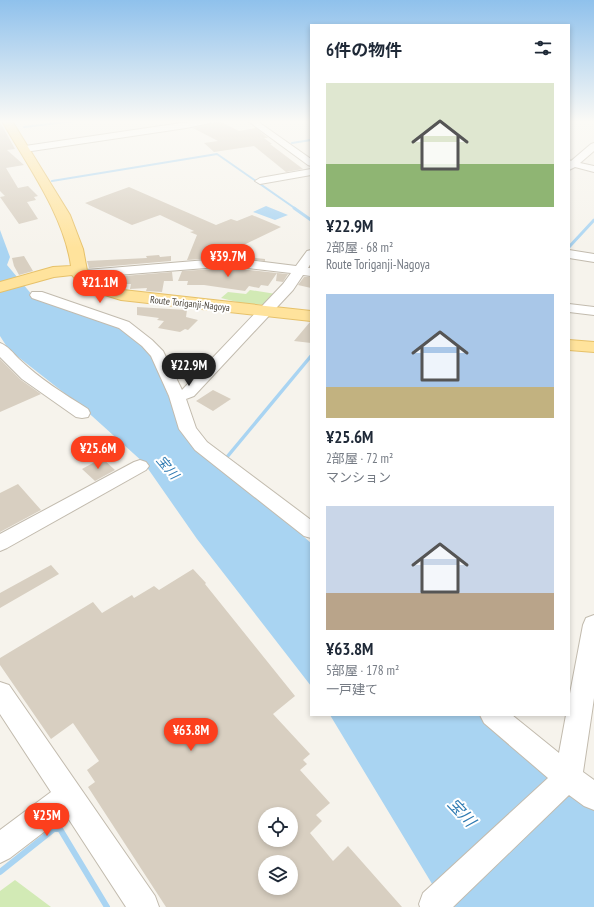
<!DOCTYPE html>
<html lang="ja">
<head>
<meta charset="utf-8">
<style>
  :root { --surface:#fff; --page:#f6f6f7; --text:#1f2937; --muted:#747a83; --accent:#fc3f1d }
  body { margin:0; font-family:"PT Sans Narrow","Noto Sans JP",sans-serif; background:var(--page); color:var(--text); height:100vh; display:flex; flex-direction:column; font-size:15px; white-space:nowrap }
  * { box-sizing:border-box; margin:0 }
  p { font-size:13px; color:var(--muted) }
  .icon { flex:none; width:22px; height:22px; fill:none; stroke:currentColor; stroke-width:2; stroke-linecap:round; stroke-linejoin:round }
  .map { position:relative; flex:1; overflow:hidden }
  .side { position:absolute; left:310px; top:24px; width:260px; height:692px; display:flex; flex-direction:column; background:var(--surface); border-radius:0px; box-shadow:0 2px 6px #0003 }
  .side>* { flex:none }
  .controls { position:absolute; left:258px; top:807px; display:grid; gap:8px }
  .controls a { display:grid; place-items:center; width:40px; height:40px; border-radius:50%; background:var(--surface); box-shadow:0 2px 6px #0003; font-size:20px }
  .price { position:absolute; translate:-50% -34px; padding:0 9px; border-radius:14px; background:var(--accent); color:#fff; font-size:13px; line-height:26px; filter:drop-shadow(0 1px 2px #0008) }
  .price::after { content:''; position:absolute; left:50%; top:24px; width:12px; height:9px; margin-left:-6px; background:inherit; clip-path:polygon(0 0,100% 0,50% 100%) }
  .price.on { background:#222; color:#fff }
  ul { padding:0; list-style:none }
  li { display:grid; align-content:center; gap:8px; height:212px; padding:0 16px }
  li span { display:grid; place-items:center; height:124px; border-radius:0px; color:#555 }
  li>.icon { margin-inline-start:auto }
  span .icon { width:72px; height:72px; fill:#fffc; stroke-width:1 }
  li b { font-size:17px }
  h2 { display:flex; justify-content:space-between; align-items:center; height:48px; padding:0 16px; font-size:17px }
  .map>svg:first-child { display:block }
  .green { fill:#d2eab5 }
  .water { fill:#a9d4f2 }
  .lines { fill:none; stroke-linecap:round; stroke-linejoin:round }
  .stream-far3 { stroke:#a9d4f2; stroke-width:2 }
  .stream-far2 { stroke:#a9d4f2; stroke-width:3 }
  .stream-far1 { stroke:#a9d4f2; stroke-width:3.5 }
  .stream { stroke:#a9d4f2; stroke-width:6 }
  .building { fill:#d8cfc1; fill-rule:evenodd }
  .minor-casing { stroke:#c2bbae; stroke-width:2 }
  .major-casing { stroke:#e6c16a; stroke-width:2 }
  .minor { fill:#fff; fill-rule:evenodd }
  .major { fill:#ffe39c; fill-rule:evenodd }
  .labels { text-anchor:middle; stroke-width:4; stroke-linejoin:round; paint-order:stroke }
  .far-street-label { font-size:10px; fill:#4b4439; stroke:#fff }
  .water-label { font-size:13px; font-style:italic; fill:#2e7ab2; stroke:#fff }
  .near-water-label { font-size:16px; font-style:italic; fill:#2e7ab2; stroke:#fff }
</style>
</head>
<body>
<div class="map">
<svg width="594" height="907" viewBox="0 0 594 907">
  <rect width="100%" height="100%" fill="#f6f3ec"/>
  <path class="green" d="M250,290L276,294L265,305L241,303L221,298L228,292L246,294Z
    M15,880L51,907H0V891Z"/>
  <path class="water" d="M266,206L288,215L275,220L253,212Z
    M0,230L10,257L7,265L33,296L103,320L125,330L135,338L151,356L184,432L311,543V686L197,539L144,463L82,407L17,356L7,347L0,336Z
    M330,715H480L594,809V907H446Z"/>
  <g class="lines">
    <path class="stream-far3" d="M24,127L74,121
      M292,143L311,140
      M52,181L217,154L296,209"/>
    <path class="stream-far2" d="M294,208L311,220
      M569,247L594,220"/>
    <path class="stream-far1" d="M227,457L311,356"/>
    <path class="stream" d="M0,872L54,829H60L107,907"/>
  </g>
  <path class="building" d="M219,121L239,131L256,128L268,138H264L272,144H270L303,169L286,172L254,146L214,152L204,143L218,141L193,128Z
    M0,122L15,149L7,150L24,165L6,168L18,188L28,186L38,196L34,197L36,200L27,202L38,219L19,224L0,197L5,196L0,191Z
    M129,187L216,225L231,219L237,221L252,215L281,227L225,254L247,256L246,257L265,259V261L231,257L187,260L197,235L190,232L194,231L160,215L132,225L85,203Z
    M159,255L160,257L171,256V261L89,268L87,261L147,258L146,256Z
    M24,256L33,271L19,275L14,266L12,258Z
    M231,268L277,273L268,286L261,285L259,288L249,286L245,291L204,285H187L188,281H178L182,271Z
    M172,272L173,281H164L162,292L146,291L147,288L130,289L131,284H107L95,281L100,278Z
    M277,273L288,274L283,282L276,281Z
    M304,277H311V288L298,285Z
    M137,307L187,310L186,317L198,320L188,330L185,329L180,332L158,328L164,321L157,320L159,318L137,315Z
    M310,322H311V343L294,341Z
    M0,359L21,380L41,394L0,412Z
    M213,390L231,399L213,411L196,401Z
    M102,458L115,470L95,481L82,469Z
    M18,484L41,510L0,532V493Z
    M51,565L59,574L0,608V593Z
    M193,569L206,583L205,584L295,696L273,714L310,754L303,760L307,764L300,770L330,803L316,815L322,821L310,833L333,861L348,846L402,907H166L88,787L95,782L87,770L99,761L73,723L51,739L0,665V658L93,602L102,613L132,595L134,598L154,586L159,590ZM265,814H291V840H265ZM265,862H291V888H265Z"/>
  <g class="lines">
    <g class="minor-casing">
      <path id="minor" d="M195,121H211L210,123L186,128L25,152L20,149L25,146Z
        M248,121H257L311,159V166L308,165Z
        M594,143V151L580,163L594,166V172L575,167L569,170V160L571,161L591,144Z
        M311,169V175L260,184L255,181L260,178Z
        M311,250V263L308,268H311V276L303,275L293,290L194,396L186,399L196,428L207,442L311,520V538L304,536L195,450L179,429L169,396L151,356L142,346L119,328L32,298L30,295L32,292H42L129,322L152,340L163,351L182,390L283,284L291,273L231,266L79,278L74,277L73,274L74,271L231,258L296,266L307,251Z
        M569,250L594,254V262L569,258Z
        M569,304L594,307V315L569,312Z
        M0,343C8,346 13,353 19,359C40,379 64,394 88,409L90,413L88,417L82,418L76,417L22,379L0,357Z
        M140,460L146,462L149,466L146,470L7,548L0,551V534L134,462Z
        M594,615V698L583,772L594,780V810L584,806L569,795L453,907H420L419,904L423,893L548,778L484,723L480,715H512L559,753L566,715H569V699L583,625L586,618Z
        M0,682L9,685L155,896L159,907H126L66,815L10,858L0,863V830L51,792L0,714Z"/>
    </g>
    <g class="major-casing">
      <path id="major" d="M2,121H12L70,215L83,249L88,276L94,282L123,290L311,311V321L121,300L82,288L72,275L54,277L0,292V282L53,267L71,266C64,215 27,165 2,121Z
        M569,340L594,342V352L569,350Z"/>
    </g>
    <use href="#minor" class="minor"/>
    <use href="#major" class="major"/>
  </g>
  <linearGradient id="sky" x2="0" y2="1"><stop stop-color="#8fc1ec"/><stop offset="0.49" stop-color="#fbfaf6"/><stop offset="1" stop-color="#fbfaf6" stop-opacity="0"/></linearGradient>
  <rect width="594" height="248" fill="url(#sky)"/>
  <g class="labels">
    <g class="far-street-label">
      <text transform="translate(190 303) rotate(6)" y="4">Route Toriganji-Nagoya</text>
    </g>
    <g class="water-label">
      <text transform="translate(168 467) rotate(50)" y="5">宝川</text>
    </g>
    <g class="near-water-label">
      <text transform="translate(462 812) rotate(47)" y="6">宝川</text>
    </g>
  </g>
</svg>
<div class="controls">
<a><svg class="icon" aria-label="locate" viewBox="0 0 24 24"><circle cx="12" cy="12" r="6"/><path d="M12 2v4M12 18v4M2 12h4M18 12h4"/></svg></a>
<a><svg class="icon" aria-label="layers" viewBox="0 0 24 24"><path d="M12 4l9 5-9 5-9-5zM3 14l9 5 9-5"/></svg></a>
</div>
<b class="price" style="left:228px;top:278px">¥39.7M</b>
<b class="price" style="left:100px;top:304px">¥21.1M</b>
<b class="price on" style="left:189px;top:387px">¥22.9M</b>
<b class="price" style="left:98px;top:470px">¥25.6M</b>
<b class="price" style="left:191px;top:752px">¥63.8M</b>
<b class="price" style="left:47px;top:837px">¥25M</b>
<section class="side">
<h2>6件の物件<svg class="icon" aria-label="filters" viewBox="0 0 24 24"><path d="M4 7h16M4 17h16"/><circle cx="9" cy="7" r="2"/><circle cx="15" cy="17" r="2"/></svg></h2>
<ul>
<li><span style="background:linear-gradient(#dfe7d0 65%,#8fb573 0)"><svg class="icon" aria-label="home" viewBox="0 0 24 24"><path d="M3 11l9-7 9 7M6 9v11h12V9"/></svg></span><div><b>¥22.9M</b><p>2部屋 · 68 m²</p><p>Route Toriganji-Nagoya</p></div></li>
<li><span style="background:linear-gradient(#a9c7e8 75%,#c2b280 0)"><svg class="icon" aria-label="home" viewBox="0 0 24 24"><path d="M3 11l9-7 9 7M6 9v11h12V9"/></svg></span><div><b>¥25.6M</b><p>2部屋 · 72 m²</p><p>マンション</p></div></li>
<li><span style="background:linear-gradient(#c9d6e8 70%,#b9a48a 0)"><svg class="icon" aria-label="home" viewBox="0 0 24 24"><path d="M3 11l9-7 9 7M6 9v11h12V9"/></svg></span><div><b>¥63.8M</b><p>5部屋 · 178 m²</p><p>一戸建て</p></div></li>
</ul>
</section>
</div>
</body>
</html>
